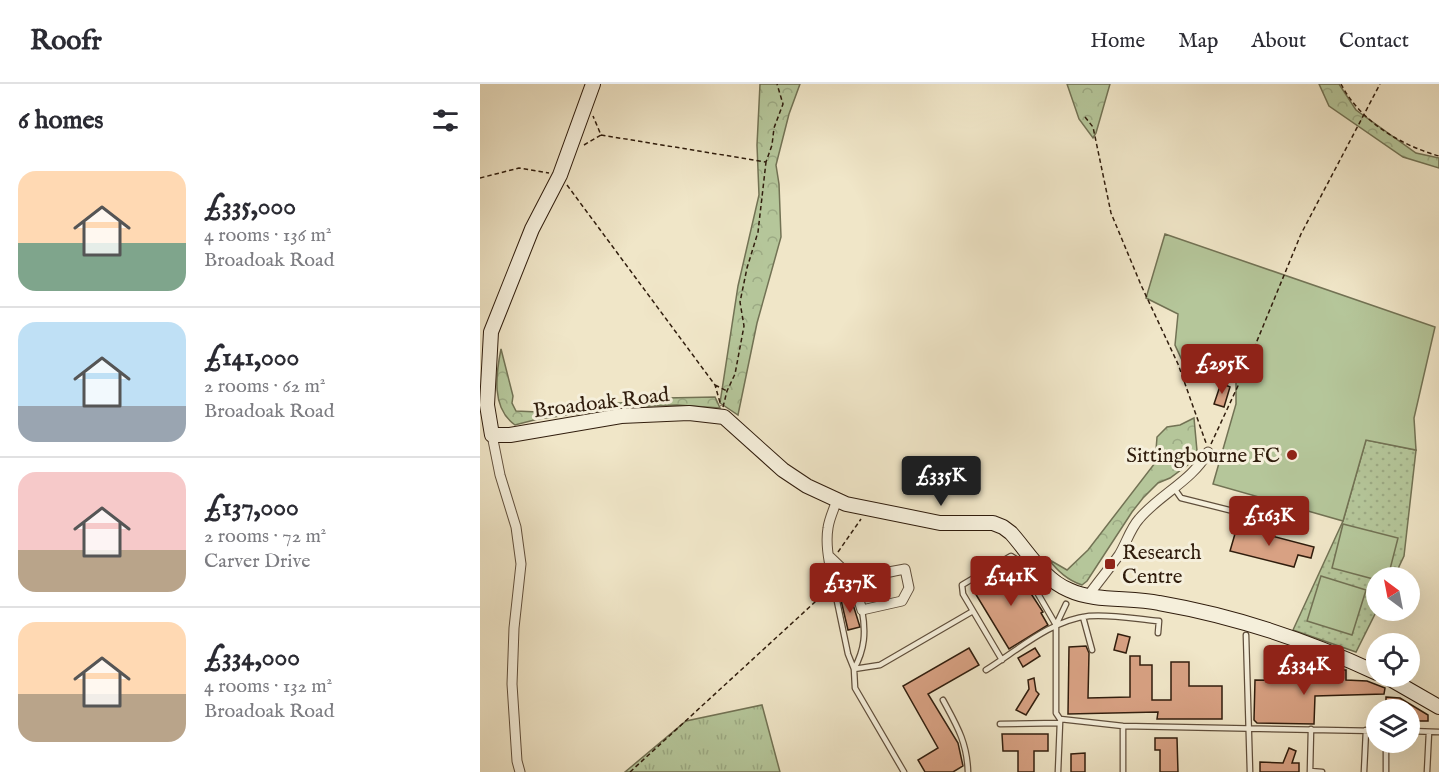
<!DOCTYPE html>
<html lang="en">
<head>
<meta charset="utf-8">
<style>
  :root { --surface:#fff; --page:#f2f2f3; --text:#2b2b33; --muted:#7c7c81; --line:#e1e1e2; --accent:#8f2418 }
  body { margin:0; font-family:"IM FELL English",serif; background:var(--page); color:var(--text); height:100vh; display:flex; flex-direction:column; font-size:22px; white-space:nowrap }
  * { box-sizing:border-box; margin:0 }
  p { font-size:20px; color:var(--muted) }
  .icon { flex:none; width:33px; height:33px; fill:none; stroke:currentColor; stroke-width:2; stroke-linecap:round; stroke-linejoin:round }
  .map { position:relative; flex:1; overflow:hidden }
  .sheet { display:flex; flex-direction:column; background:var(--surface); width:480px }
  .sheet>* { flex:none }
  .needle { width:39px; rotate:328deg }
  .buttons { position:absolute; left:886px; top:483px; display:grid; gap:12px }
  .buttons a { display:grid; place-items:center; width:54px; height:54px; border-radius:50%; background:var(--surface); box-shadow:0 6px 24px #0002; font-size:30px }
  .price { position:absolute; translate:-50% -51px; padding:0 14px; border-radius:6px; background:var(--accent); color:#fff; font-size:20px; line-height:39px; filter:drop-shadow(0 2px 3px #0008) }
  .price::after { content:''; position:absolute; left:50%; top:36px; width:18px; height:14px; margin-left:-9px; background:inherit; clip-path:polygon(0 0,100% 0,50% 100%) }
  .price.selected { background:#222; color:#fff }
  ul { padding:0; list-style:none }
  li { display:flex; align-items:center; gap:18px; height:150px; padding:0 18px }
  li+li { border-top:2px solid var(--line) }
  li span { display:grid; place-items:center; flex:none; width:168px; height:120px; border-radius:18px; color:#555 }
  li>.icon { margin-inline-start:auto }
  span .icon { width:72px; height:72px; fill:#fffc; stroke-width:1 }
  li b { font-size:26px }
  h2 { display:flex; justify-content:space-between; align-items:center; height:72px; padding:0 18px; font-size:26px }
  header { display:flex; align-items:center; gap:36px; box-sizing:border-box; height:84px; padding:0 30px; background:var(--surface); border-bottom:2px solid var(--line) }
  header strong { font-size:28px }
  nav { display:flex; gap:33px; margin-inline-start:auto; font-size:21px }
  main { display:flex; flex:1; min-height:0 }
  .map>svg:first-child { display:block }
  .grass { fill:url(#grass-tufts); stroke:#727254; stroke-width:1.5 }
  .forest { fill:url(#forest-crowns); stroke:#727254; stroke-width:1.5 }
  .park { fill:url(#park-dots); stroke:#727254; stroke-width:1.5 }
  .garden { fill:#b5c69a; stroke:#727254; stroke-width:1.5 }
  .building { fill:#d8a183; stroke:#301d0d; stroke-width:1.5 }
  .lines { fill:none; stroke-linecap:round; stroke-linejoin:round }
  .lane-casing { stroke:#604f3c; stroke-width:7 }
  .street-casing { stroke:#604f3c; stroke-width:11 }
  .secondary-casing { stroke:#301d0d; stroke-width:16 }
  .path { stroke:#301d0d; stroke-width:1.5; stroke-dasharray:4.5 3; stroke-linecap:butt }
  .lane { stroke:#f5efdb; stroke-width:4.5 }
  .street { stroke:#f5efdb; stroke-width:9 }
  .secondary { stroke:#f5efdb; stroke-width:14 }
  .poi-dot { fill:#8f2418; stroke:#f5efdb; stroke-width:2 }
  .labels { text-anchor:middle; stroke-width:6; stroke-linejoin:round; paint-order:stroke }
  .street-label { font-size:21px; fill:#301d0d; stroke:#f5efdb }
  .poi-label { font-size:21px; fill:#301d0d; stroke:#f5efdb; text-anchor:end }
</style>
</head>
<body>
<header>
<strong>Roofr</strong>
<nav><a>Home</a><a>Map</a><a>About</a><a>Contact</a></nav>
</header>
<main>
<section class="sheet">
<h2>6 homes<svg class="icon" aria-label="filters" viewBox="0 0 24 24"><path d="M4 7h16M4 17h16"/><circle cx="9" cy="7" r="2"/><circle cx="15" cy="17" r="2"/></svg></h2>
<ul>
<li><span style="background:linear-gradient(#ffd9b3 60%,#7fa58c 0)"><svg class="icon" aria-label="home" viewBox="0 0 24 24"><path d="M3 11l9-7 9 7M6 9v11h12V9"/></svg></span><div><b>£335,000</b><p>4 rooms · 136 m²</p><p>Broadoak Road</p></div></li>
<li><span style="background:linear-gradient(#bfe0f5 70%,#9aa5b1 0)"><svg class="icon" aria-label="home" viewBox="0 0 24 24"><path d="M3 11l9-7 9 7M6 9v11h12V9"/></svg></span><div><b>£141,000</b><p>2 rooms · 62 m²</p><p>Broadoak Road</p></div></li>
<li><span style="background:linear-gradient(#f6c9c9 65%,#b9a48a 0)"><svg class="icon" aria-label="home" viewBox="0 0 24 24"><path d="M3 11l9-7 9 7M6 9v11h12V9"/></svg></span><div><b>£137,000</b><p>2 rooms · 72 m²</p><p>Carver Drive</p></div></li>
<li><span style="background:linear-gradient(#ffd9b3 60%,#b9a48a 0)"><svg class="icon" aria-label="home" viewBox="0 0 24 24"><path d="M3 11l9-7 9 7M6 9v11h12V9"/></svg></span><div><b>£334,000</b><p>4 rooms · 132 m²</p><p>Broadoak Road</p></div></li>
</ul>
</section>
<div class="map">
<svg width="959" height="688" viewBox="0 0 959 688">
  <defs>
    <pattern id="grass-tufts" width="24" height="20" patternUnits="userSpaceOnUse" patternTransform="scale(1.5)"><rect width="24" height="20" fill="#b5c69a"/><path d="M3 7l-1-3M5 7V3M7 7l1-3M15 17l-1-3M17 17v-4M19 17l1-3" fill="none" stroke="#9caa84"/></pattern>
    <pattern id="forest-crowns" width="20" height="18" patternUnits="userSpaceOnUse" patternTransform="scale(1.5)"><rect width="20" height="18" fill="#b5c69a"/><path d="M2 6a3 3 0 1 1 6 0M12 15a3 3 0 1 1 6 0" fill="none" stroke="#9caa84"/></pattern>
    <pattern id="park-dots" width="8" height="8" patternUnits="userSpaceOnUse" patternTransform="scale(1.5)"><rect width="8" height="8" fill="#b5c69a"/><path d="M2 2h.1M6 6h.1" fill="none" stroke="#9caa84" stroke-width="1.8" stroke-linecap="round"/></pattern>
  </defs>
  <rect width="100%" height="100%" fill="#f0e6c8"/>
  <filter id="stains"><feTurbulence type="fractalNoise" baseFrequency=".00333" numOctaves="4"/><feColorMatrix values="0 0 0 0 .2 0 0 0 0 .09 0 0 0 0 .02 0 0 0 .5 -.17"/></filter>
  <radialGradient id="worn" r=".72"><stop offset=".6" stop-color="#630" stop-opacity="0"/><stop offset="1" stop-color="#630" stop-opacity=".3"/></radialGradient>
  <path class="grass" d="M282,621L300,688H145L206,637Z"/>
  <path class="forest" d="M280,0H320L309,30L296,81L299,100L301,153L277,239L258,331L240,319L258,202L279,111L277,61Z
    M587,0H630L616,49L613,54L599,35Z
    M839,0H859L876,26L936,69L959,74V84L923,73L849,22Z
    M21,265L33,312L32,319L36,327L58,328L185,314L235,313L240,324L197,321L146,323L58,335L35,341C11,324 16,290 21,265Z
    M714,334L717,367L713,377L690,394L678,399L663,414L652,428L607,497L602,501C587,496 578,487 568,475L587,486L608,466L675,379L677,353L687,343L700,341Z"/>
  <path class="park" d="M886,356L936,366L924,472L914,493L897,494V526L876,568L813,546L863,437Z"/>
  <path class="garden" d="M685,150L955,243L934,334L936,366L886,356L863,437L733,400L756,320V298L707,287L695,261L698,230L666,214Z
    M863,440L918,454L908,493L897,494V496L852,484Z
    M841,492L886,506L872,551L827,537Z"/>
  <path class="building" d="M741,299L750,303L744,323L734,320Z
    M757,443L834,463L831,474L818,471L814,483L750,467Z
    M533,482L563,528L561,529L568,541L529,565L492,504Z
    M371,514L380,543L368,546L361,516Z
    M638,550L650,553L646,569L634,566Z
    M606,562L609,569L608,614L650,613V572H660V581H672V616H691V578H709V602H742V635H677L678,628L588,630L589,563Z
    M489,564L499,581L448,610L478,659L483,682L473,688H445L438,676L458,664L423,602Z
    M555,564L560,572L543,583L538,574Z
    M841,586H866V596L887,597L905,604L904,610L835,612L834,640L777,639L774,636L775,596L822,597L823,587Z
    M554,594L556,607L559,610L546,631L536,626L549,605L548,596Z
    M906,613L920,614L948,631V637H930V626H906Z
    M522,650H568V667H554V688H538V667H523Z
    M675,654H697L698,688H680V666H675Z
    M809,664L816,667L812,679H819V688H780V678L803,679Z
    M605,669V688H591V670Z"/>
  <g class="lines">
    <g class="lane-casing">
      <path id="lane" d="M694,404L701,414L773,432
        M353,498L368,570L374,585L375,604L424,688
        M603,533L612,566
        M766,551L770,688
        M522,576L483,510L482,501L531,472L539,477L576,541
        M374,585L400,581L493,527
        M374,585C385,565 386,548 382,526
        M506,586C538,566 571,536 609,532C631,530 656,535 679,537L678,549
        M463,616C477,642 487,658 488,688
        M580,635L643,642L897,647
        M580,635L576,629V541L586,520
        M520,640L579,639
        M930,647L959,648
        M830,687L842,688
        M578,688L580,638
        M643,688V642
        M830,688L831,645
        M884,688L886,646
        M906,688V658
        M947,688L949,648"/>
    </g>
    <g class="street-casing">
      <path id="street" d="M12,351L20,391L36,443L41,480L34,544L32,600L37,677L40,688
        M349,472L372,494L382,526L422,517L429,504L425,485C401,490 377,493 353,498C350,481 345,462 348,444C349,435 354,425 357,416
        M608,512C618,498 629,485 639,471C646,460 650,445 659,435C680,410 712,397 728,368"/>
    </g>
    <g class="secondary-casing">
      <path id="secondary" d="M113,0L80,91L52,145L11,248L7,321L12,351H30L141,332L209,329L244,333L303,386L327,402L366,420L460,439H513L523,443L531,449C548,468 564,496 589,506C614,518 651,513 679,519C754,532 829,557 897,589
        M905,592L959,623"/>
    </g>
    <path class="path" d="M861,0C880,37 920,61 959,72
      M605,33L613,43L631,129L661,201L698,280L726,359
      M121,51L286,78L292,61L294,44L303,20L297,0
      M104,61L121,51L113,32
      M0,94L39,84L69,89
      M87,101L235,301L241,322
      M235,301L247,307
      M243,323L247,307L255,290L264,242L260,218L267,184L278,148L286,78
      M731,360L763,291L821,150L900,0
      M358,468L381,435
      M150,688L335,518L344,496"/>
    <use href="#lane" class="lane"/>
    <use href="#street" class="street"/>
    <use href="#secondary" class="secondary"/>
  </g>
  <g class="poi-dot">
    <circle cx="812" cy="371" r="6"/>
    <rect x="624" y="474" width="12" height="12" rx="3"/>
  </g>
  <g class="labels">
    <g class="street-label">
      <text transform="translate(121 318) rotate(-7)" y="7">Broadoak Road</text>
    </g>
    <g class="poi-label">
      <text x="800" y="378">Sittingbourne FC</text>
      <text x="642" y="475" text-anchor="start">Research<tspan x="642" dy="24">Centre</tspan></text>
    </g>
  </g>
  <rect width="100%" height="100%" filter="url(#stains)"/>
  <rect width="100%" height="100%" fill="url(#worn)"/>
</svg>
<div class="buttons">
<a><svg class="needle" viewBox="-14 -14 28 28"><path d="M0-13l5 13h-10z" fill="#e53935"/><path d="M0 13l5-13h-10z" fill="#7c7c81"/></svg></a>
<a><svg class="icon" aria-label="locate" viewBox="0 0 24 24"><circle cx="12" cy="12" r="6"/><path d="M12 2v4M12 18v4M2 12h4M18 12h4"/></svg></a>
<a><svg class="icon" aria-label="layers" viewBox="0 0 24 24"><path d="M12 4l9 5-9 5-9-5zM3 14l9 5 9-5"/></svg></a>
</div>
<b class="price" style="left:742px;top:311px">£295K</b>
<b class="price selected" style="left:461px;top:423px">£335K</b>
<b class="price" style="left:789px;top:463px">£163K</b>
<b class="price" style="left:531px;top:523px">£141K</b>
<b class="price" style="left:370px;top:530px">£137K</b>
<b class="price" style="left:824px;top:612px">£334K</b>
</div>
</main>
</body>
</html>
